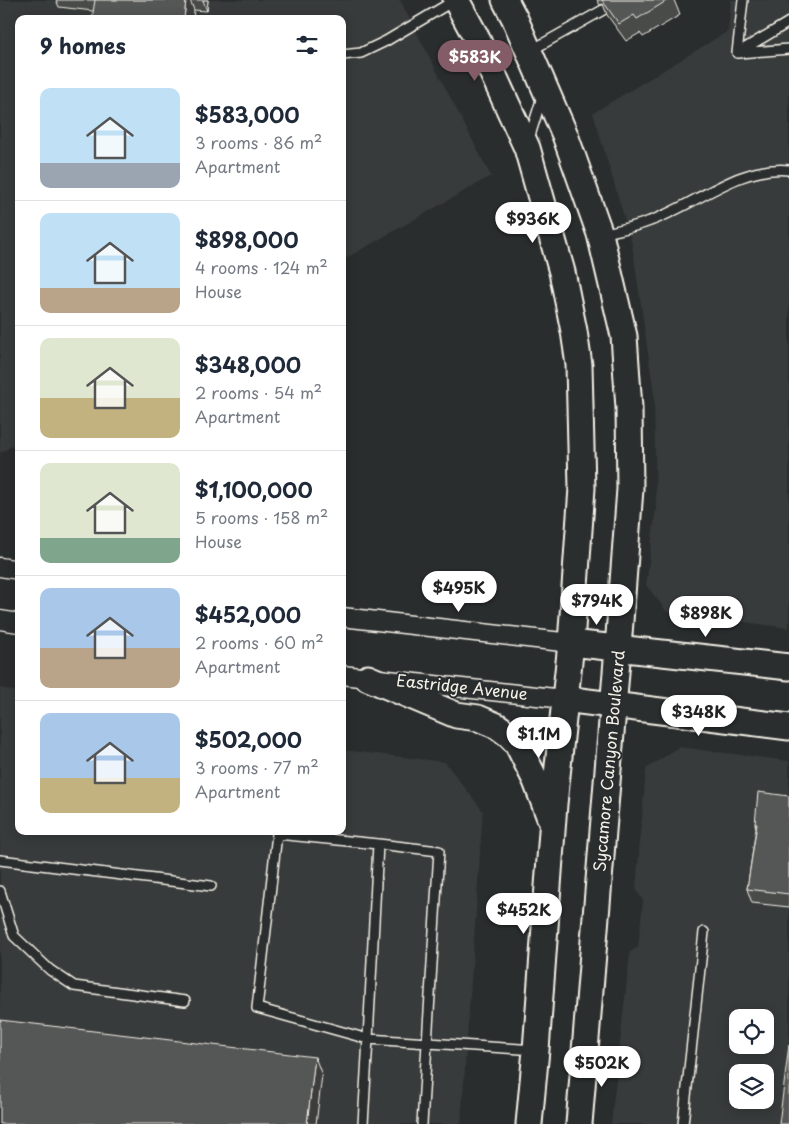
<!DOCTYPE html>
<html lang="en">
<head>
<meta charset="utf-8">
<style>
  :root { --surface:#fff; --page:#f6f6f7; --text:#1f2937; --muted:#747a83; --line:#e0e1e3; --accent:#845c67 }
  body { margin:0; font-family:"Playpen Sans",sans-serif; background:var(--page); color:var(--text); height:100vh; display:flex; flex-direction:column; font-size:19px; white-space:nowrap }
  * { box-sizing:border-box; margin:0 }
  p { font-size:16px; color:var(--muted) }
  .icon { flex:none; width:28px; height:28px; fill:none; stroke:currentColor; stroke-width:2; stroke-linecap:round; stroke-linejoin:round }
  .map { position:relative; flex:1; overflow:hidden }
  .panel { position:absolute; left:15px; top:15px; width:331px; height:820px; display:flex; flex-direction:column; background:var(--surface); border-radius:10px; box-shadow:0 2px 12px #0003 }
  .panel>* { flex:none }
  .tools { position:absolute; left:729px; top:1009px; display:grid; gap:10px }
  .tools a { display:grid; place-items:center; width:45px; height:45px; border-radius:10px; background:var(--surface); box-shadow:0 2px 12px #0003; font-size:25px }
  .price { position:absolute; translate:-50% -42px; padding:0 11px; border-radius:18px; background:#fff; color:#222; font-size:16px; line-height:32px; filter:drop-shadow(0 1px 2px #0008) }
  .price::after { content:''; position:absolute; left:50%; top:30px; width:15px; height:11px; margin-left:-8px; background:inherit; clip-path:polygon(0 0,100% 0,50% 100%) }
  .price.current { background:var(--accent); color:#fff }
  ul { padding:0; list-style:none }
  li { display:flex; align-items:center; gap:15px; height:125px; padding:0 25px }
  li+li { border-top:1px solid var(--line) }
  li span { display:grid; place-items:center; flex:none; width:140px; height:100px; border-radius:10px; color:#555 }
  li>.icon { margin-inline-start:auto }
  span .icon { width:60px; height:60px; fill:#fffc; stroke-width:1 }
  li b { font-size:21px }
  h2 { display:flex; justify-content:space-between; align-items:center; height:60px; padding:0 25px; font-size:21px }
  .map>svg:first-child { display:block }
  .built { fill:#373a3a; fill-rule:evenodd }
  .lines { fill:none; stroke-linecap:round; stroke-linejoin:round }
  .service-casing { stroke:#f4f1e8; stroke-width:12 }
  .minor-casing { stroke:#f4f1e8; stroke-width:21 }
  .secondary-casing { stroke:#f4f1e8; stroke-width:29 }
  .service { stroke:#2a2d2e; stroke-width:9 }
  .minor { stroke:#2a2d2e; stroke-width:18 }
  .secondary { stroke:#2a2d2e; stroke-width:25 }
  .wall { fill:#494b4a; stroke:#f4f1e8 }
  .shaded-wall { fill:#3c3d3c; stroke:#f4f1e8 }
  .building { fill:#555756; stroke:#f4f1e8 }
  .labels { text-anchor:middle; stroke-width:4; stroke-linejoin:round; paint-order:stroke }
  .street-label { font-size:16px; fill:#f4f1e8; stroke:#2a2d2e }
</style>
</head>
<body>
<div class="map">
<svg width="789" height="1124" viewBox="0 0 789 1124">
  <rect width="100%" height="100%" fill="#2a2d2e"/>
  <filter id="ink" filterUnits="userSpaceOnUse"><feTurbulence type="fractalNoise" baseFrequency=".02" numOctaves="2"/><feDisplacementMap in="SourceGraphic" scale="10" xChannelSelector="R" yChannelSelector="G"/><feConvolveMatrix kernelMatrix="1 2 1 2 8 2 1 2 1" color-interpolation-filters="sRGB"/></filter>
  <g filter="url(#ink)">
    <path class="built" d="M0,0H400L491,176L343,260L342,19H19V442L0,453Z
      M731,0H789V628L667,612L646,585L656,508L654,394L632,244L593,113L728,31Z
      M0,688L19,692V831H342L343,750L445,762L483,811L461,1124H0Z
      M679,747L789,761V1124H611L630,952L638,947L643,901L636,889L646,769ZM738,1018H765V1045H738ZM738,1072H765V1100H738Z"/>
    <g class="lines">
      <g class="service-casing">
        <path id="service" d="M530,51L603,10
          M737,53L789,22
          M737,53L743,0
          M739,53L789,49
          M342,55L361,53L386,41L455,0
          M529,139L542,97
          M602,234C618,230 635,227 650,221C696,205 738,165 789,170
          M378,844L277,834L257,1008L368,1039L378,844L439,851L422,1124
          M0,860L211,886
          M0,891L14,936L50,970L74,986L185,1001
          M363,1124L368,1039L535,1050
          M683,1124L704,932"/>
      </g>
      <g class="minor-casing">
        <path id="minor" d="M0,567L19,570
          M342,617L571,643
          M0,620L19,623
          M342,675L564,699"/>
      </g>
      <g class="secondary-casing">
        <path id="secondary" d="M456,0L476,37L527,148L562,272L574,331L579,365L582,488L571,643L554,804L536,1050L529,1124
          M505,0L515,19L565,135L600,234L624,336L629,408L630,489L618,648L579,1124
          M571,643L789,667
          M368,678L456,715L478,718L497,726L508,734L517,743L536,781L550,818
          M564,699L789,727"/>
      </g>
      <use href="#service" class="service"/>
      <use href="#minor" class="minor"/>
      <use href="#secondary" class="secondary"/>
    </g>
    <path class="wall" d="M56,0H208L207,11L194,10L93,11L59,7Z
      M597,0H674L680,15L643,37L640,33L626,41L607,15L603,4L600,5Z
      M789,796V907L752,903L747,889L756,828L755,824Z"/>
    <path class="shaded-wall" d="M186,0H190L194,10L193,19H184Z
      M203,0H208L207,11Z
      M315,1057L322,1075L316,1124H307Z"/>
    <path class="building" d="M95,0H186L184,19H92Z
      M602,0H668L637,19L634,15L619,24Z
      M758,792L789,796V894L747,889L757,824H755Z
      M0,1020L315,1057L307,1124H0Z
      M789,1045V1124H779Z"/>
  </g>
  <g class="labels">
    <g class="street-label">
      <text transform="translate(462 687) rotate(6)" y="6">Eastridge Avenue</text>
      <text transform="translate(609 761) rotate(-85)" y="6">Sycamore Canyon Boulevard</text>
    </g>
  </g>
</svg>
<div class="tools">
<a><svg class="icon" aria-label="locate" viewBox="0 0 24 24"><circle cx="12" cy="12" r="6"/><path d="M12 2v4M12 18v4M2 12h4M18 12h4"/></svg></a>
<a><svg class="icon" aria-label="layers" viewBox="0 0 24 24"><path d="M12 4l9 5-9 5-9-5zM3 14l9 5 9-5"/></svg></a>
</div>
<b class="price current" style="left:475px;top:82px">$583K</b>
<b class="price" style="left:533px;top:244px">$936K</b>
<b class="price" style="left:459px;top:613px">$495K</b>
<b class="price" style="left:597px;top:626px">$794K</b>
<b class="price" style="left:706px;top:638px">$898K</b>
<b class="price" style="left:699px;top:737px">$348K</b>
<b class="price" style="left:539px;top:759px">$1.1M</b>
<b class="price" style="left:524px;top:935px">$452K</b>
<b class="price" style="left:602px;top:1088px">$502K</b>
<section class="panel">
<h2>9 homes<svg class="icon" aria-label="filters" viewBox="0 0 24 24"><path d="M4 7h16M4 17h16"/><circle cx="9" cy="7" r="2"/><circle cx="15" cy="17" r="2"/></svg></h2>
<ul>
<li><span style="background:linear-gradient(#bfe0f5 75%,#9aa5b1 0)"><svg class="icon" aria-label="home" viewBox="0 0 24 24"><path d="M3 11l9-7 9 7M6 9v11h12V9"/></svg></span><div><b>$583,000</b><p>3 rooms · 86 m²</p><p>Apartment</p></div></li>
<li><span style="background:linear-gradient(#bfe0f5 75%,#b9a48a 0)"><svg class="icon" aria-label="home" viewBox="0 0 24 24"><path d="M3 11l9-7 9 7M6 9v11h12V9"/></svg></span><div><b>$898,000</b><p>4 rooms · 124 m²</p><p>House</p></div></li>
<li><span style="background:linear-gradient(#dfe7d0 60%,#c2b280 0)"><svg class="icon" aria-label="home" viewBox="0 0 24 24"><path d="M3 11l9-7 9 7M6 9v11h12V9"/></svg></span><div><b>$348,000</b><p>2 rooms · 54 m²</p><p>Apartment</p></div></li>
<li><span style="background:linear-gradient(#dfe7d0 75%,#7fa58c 0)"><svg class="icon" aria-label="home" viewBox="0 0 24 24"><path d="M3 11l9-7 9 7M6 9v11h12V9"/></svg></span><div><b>$1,100,000</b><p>5 rooms · 158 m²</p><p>House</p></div></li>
<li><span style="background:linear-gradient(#a9c7e8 60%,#b9a48a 0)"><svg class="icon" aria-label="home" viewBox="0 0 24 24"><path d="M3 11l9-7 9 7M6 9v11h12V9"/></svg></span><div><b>$452,000</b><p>2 rooms · 60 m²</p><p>Apartment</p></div></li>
<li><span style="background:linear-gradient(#a9c7e8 65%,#c2b280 0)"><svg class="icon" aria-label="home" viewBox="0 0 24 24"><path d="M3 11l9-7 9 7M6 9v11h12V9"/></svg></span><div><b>$502,000</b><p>3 rooms · 77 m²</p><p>Apartment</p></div></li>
</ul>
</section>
</div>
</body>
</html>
